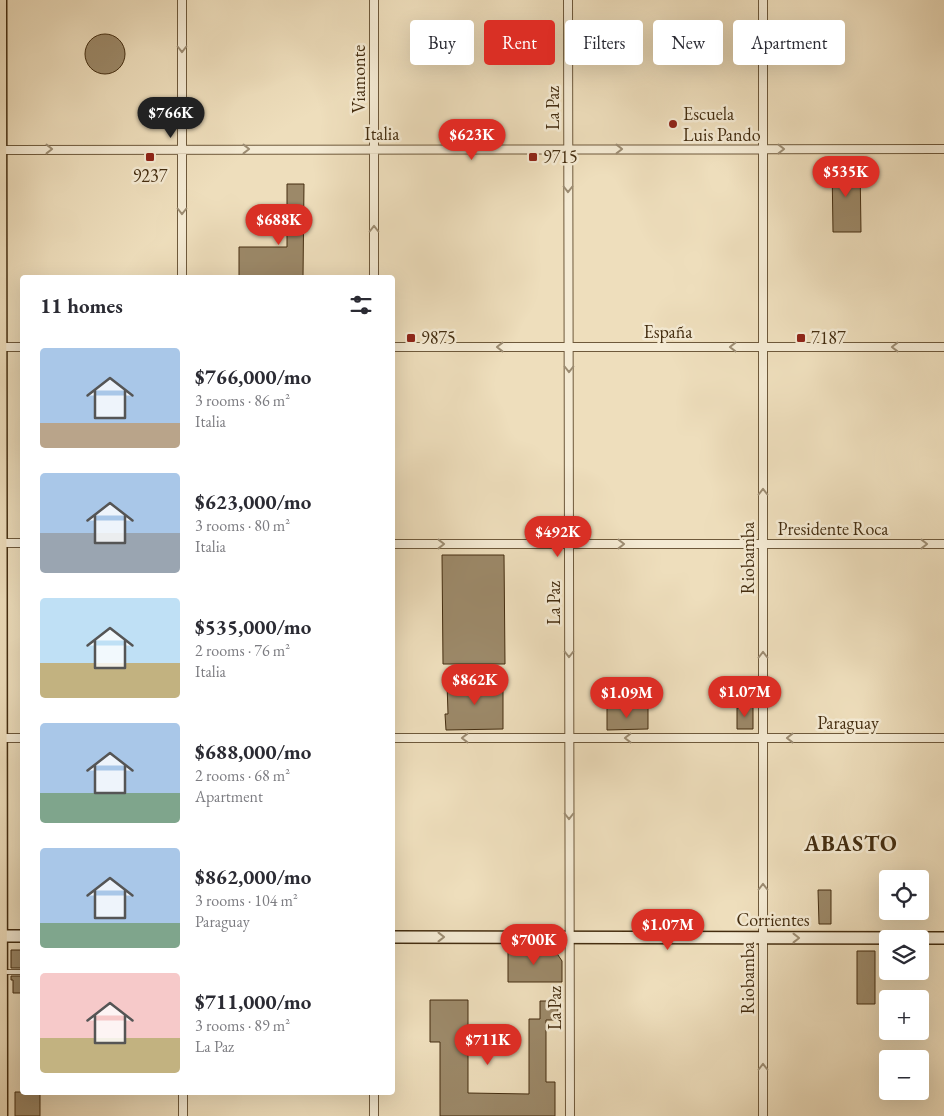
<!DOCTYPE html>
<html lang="en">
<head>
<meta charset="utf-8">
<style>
  :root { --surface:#fff; --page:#f2f2f3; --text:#2b2b33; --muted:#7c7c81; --accent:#d93025 }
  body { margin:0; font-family:"EB Garamond",serif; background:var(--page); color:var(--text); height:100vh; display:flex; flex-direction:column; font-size:19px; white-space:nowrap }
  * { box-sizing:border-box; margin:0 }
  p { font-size:16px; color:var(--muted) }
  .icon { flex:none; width:28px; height:28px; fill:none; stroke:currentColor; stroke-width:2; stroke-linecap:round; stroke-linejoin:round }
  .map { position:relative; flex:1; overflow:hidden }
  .panel { position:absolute; left:20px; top:275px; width:375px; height:820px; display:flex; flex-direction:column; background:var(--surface); border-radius:5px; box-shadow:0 5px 20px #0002 }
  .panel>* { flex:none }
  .hud { position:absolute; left:410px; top:20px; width:459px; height:45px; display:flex; gap:10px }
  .fabs { position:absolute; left:879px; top:870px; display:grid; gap:10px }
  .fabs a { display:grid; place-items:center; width:50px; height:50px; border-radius:5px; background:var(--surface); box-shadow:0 5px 20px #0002; font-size:25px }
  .price { position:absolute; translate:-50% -42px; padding:0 11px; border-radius:18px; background:var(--accent); color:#fff; font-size:16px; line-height:32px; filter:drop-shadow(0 1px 2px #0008) }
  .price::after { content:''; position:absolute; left:50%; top:30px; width:15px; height:11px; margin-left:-8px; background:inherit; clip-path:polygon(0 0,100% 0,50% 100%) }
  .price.current { background:#222; color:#fff }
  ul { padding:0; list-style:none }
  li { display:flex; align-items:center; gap:15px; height:125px; padding:0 20px }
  li span { display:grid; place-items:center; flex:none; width:140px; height:100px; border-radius:5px; color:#555 }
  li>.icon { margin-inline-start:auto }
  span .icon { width:60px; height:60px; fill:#fffc; stroke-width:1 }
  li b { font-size:21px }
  h2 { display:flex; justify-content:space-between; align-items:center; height:60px; padding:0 20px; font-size:21px }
  .chip { padding:0 18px; border-radius:5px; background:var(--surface); box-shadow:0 5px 20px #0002; font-size:18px; line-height:45px }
  .chip.current { background:var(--accent); color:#fff }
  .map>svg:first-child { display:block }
  .building { fill:#9c8969; stroke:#442d10 }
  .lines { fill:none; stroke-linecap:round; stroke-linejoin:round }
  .lane-casing { stroke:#6e593b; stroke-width:6 }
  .street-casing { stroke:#6e593b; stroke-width:10 }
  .secondary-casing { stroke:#442d10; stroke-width:14 }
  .primary-casing { stroke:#442d10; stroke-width:15 }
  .lane { stroke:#f4ead3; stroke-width:4 }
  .street { stroke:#f4ead3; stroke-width:8 }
  .secondary { stroke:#f4ead3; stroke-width:11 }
  .primary { stroke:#eedebc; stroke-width:12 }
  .oneway { stroke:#9c8c72 }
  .poi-dot { fill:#8f2418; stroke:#f4ead3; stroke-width:2 }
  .labels { text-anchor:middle; stroke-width:5; stroke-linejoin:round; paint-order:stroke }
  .street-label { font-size:18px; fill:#442d10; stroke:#f4ead3 }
  .poi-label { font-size:18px; fill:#442d10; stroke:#f4ead3; text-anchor:start }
  .district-label { font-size:22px; font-weight:bold; letter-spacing:1px; fill:#442d10; stroke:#f4ead3 }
</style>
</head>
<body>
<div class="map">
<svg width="944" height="1116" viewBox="0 0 944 1116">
  <rect width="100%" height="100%" fill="#eedebc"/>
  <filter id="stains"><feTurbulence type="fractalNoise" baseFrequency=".004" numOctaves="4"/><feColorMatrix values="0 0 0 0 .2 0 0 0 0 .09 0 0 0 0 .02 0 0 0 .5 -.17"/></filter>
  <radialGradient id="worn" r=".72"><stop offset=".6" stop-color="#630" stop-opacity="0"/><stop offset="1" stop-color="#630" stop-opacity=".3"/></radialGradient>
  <path class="building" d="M85 54a20 20 0 1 1 40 0a20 20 0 1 1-40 0Z
    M832,164H860L861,232H833Z
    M287,184H304L303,278H239V247H287Z
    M442,555H504L505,664H443Z
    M503,681V729L446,730L445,714H448L447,682Z
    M753,707V729H737V708Z
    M607,708H648V729L607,730Z
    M818,890H831V924H819Z
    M508,949H554L562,961V982H508Z
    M11,950H22V968H11Z
    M857,951H875V1004H857Z
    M11,976H22V993H13V980H11Z
    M430,1000H468V1093L529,1094V1019H540V1001H558V1020H546V1082H555V1116H440V1042H430Z
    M15,1092H40V1116H15Z"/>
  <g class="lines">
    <g class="lane-casing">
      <path id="lane" d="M4,972H22"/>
    </g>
    <g class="street-casing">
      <path id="street" d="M182,0V278
        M374,0V278
        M568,0L570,1116
        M763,0V1116
        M0,150L944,149
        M0,347H22
        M392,347H944
        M0,543H22
        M392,544H944
        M0,738H22
        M392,738H944
        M183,1092V1116
        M374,1116V1092"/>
    </g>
    <g class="secondary-casing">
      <path id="secondary" d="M0,936H22
        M392,937L944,938"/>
    </g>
    <g class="primary-casing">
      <path id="primary" d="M0,0L1,1116"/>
    </g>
    <use href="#lane" class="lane"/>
    <use href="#street" class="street"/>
    <use href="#secondary" class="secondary"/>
    <use href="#primary" class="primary"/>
  </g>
  <defs><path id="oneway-chevron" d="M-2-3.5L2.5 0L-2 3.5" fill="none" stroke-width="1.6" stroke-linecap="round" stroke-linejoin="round" transform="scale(1.25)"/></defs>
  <g class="oneway">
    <use href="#oneway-chevron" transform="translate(182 49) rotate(90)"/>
    <use href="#oneway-chevron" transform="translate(49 149)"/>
    <use href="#oneway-chevron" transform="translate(246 149)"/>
    <use href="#oneway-chevron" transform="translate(619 149)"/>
    <use href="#oneway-chevron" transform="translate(781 149)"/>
    <use href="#oneway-chevron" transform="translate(568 189) rotate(90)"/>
    <use href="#oneway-chevron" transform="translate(182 211) rotate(90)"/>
    <use href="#oneway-chevron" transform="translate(374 229) rotate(-90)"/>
    <use href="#oneway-chevron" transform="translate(500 347) rotate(180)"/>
    <use href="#oneway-chevron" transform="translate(733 347) rotate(-180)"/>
    <use href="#oneway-chevron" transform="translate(895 347) rotate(180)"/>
    <use href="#oneway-chevron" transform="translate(569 369) rotate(90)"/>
    <use href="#oneway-chevron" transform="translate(763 492) rotate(-90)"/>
    <use href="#oneway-chevron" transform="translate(441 544)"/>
    <use href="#oneway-chevron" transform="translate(621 544)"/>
    <use href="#oneway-chevron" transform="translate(924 544)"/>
    <use href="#oneway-chevron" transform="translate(569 654) rotate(90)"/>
    <use href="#oneway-chevron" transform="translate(763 655) rotate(-90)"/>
    <use href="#oneway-chevron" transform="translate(465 738) rotate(-180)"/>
    <use href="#oneway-chevron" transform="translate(628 738) rotate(-180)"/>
    <use href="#oneway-chevron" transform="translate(790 738) rotate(-180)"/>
    <use href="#oneway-chevron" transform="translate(569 816) rotate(90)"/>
    <use href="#oneway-chevron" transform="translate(763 887) rotate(-90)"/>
    <use href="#oneway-chevron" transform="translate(441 937)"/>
    <use href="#oneway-chevron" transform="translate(796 938)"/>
    <use href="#oneway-chevron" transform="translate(763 1067) rotate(-90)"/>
  </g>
  <g class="poi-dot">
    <circle cx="673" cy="124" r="5"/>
    <rect x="145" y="152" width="10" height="10" rx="2.5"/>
    <rect x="528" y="152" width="10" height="10" rx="2.5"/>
    <rect x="406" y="333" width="10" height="10" rx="2.5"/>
    <rect x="796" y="333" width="10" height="10" rx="2.5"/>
  </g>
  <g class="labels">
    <g class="street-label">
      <text transform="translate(359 79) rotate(-90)" y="6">Viamonte</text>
      <text transform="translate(553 108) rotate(-90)" y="6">La Paz</text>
      <text x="382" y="140">Italia</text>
      <text x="668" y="338">España</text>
      <text x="833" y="535">Presidente Roca</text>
      <text transform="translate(748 558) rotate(-90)" y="6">Riobamba</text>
      <text transform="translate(554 603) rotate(-90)" y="6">La Paz</text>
      <text x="848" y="729">Paraguay</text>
      <text x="773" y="926">Corrientes</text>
      <text transform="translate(748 978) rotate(-90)" y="6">Riobamba</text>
      <text transform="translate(555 1008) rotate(-90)" y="6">La Paz</text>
    </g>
    <g class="poi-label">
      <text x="683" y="120">Escuela<tspan x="683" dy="21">Luis Pando</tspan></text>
      <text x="543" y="163">9715</text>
      <text x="150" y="182" text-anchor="middle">9237</text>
      <text x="421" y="344">9875</text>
      <text x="811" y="344">7187</text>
    </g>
    <g class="district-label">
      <text x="851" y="851">ABASTO</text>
    </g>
  </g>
  <rect width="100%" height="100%" filter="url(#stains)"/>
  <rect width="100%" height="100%" fill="url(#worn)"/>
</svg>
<div class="fabs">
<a><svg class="icon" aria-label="locate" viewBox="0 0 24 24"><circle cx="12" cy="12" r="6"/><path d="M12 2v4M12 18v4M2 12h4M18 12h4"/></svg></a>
<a><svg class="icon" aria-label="layers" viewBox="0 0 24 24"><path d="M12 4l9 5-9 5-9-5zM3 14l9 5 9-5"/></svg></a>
<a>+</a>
<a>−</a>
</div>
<b class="price current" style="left:171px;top:139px">$766K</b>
<b class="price" style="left:472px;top:161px">$623K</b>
<b class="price" style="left:846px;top:198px">$535K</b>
<b class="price" style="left:279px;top:246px">$688K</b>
<b class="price" style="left:558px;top:558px">$492K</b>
<b class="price" style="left:475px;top:706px">$862K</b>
<b class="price" style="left:745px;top:718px">$1.07M</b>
<b class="price" style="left:627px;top:719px">$1.09M</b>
<b class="price" style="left:668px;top:951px">$1.07M</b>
<b class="price" style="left:534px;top:966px">$700K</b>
<b class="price" style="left:488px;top:1066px">$711K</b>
<div class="hud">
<a class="chip">Buy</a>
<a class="chip current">Rent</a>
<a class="chip">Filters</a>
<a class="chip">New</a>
<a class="chip">Apartment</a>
</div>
<section class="panel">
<h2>11 homes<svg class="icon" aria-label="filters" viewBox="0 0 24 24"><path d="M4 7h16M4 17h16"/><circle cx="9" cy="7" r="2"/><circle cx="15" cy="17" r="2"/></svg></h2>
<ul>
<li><span style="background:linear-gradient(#a9c7e8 75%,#b9a48a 0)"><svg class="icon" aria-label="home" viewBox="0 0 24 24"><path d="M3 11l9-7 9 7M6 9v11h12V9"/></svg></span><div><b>$766,000/mo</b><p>3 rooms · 86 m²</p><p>Italia</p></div></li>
<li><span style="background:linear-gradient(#a9c7e8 60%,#9aa5b1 0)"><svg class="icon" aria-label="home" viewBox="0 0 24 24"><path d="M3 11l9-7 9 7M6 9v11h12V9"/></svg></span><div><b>$623,000/mo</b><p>3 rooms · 80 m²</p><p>Italia</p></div></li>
<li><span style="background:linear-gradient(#bfe0f5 65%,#c2b280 0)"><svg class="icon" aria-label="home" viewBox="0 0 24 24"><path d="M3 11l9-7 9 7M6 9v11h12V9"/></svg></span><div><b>$535,000/mo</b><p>2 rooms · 76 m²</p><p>Italia</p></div></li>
<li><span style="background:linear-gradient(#a9c7e8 70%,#7fa58c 0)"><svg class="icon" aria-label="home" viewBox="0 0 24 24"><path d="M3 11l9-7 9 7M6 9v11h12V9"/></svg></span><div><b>$688,000/mo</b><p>2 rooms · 68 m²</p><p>Apartment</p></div></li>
<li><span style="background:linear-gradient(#a9c7e8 75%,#7fa58c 0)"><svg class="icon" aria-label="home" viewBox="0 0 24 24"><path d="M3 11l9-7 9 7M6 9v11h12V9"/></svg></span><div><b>$862,000/mo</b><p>3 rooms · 104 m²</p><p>Paraguay</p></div></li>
<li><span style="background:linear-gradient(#f6c9c9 65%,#c2b280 0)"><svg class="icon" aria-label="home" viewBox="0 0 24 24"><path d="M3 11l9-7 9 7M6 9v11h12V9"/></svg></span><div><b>$711,000/mo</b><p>3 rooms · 89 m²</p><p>La Paz</p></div></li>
</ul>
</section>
</div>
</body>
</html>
